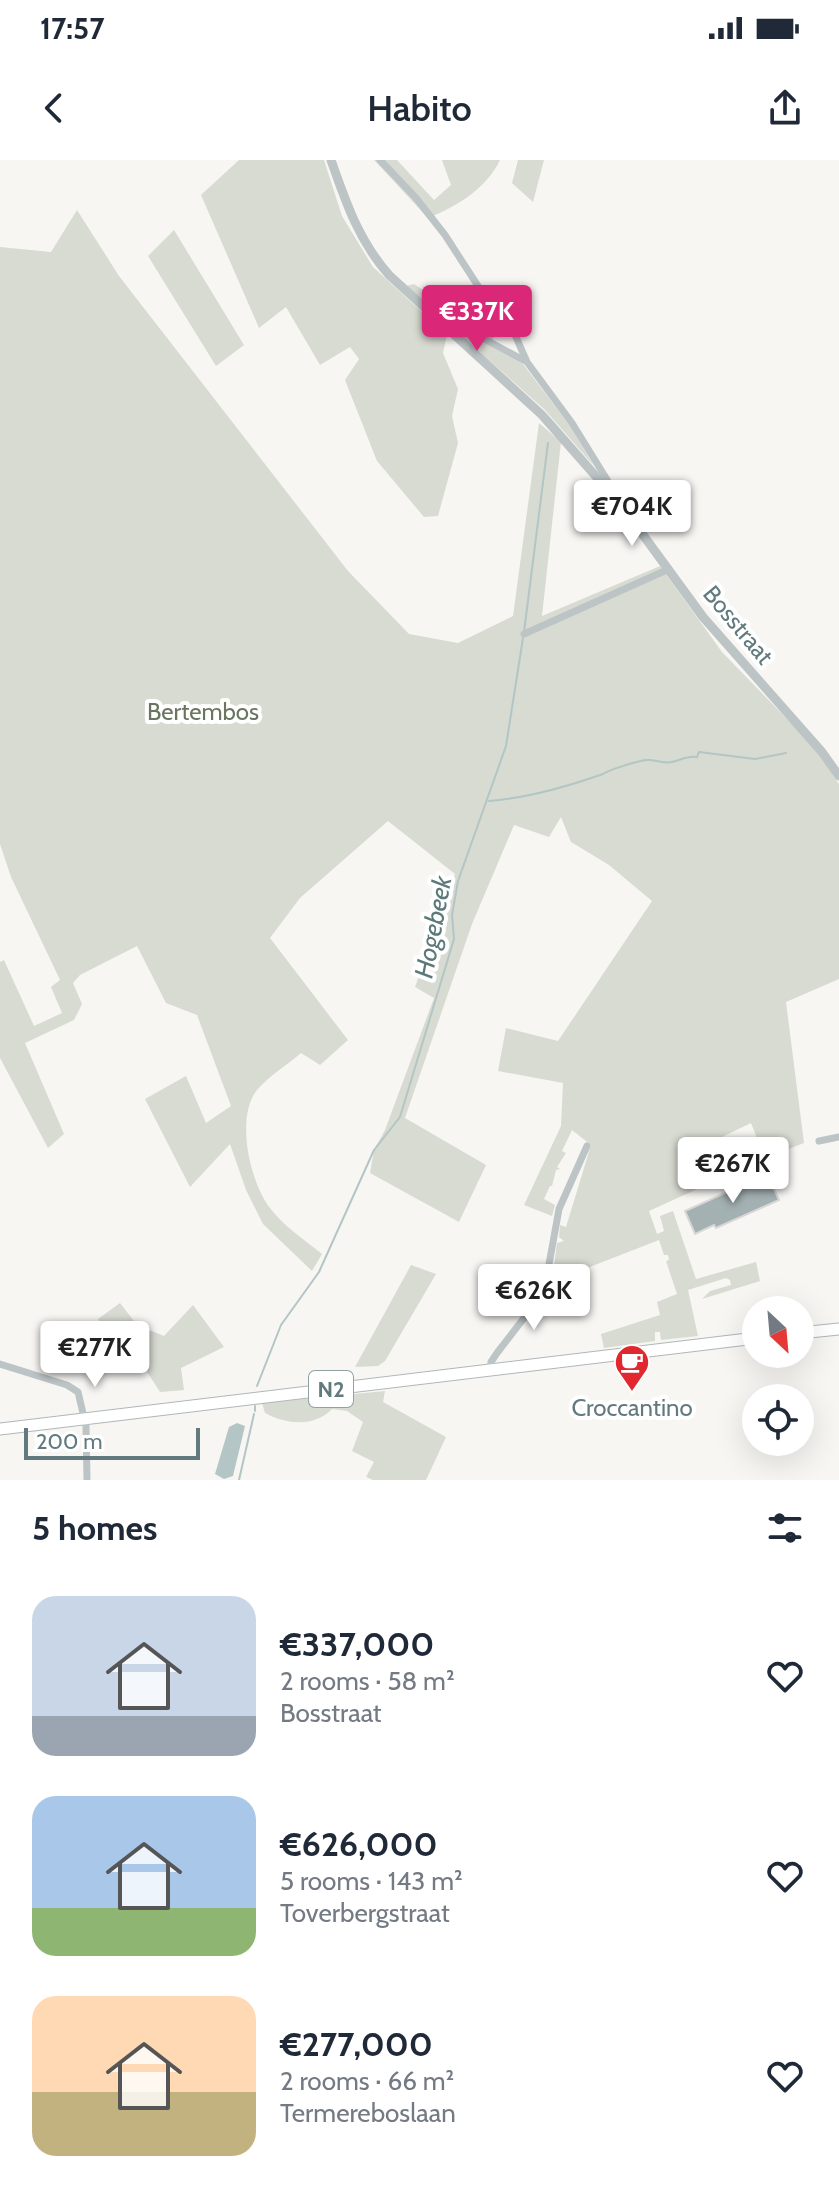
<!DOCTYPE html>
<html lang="en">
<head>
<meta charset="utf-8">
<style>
  :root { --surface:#fff; --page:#f6f6f7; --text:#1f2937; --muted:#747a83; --accent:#db2777 }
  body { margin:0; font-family:Cabin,sans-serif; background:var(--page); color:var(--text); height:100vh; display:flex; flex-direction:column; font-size:30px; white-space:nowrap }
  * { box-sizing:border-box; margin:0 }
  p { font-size:26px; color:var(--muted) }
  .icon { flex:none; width:44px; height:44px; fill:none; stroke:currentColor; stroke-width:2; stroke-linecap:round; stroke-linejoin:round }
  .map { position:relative; height:1320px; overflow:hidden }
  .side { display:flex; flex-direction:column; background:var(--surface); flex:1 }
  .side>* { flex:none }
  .needle { width:52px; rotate:154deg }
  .tools { position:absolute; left:742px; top:1136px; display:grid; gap:16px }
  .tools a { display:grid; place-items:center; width:72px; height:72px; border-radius:50%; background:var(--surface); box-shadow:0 8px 32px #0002; font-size:40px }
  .scale { position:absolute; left:24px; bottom:20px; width:176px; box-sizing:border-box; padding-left:8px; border:4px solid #627a7e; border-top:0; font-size:22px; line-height:28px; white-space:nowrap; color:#627a7e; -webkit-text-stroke:6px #fff; paint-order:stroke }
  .price { position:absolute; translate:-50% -68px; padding:0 18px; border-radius:8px; background:#fff; color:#222; font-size:26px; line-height:52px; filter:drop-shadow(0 2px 4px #0008) }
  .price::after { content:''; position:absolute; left:50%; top:48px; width:24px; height:18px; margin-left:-12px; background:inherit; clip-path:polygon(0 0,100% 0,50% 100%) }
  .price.current { background:var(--accent); color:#fff }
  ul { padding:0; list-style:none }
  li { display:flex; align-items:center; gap:24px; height:200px; padding:0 32px }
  li span { display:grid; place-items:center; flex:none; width:224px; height:160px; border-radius:24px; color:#555 }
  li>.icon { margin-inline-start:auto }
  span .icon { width:96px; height:96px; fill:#fffc; stroke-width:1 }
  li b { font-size:34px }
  h2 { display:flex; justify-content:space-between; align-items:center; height:96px; padding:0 32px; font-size:34px }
  .status { display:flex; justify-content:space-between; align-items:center; height:56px; padding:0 40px; background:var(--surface); direction:ltr }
  .status svg { height:22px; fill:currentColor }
  header { display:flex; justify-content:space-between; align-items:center; height:104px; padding:0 32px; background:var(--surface); font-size:36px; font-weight:600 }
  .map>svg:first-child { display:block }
  .green { fill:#d8dbd2 }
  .water { fill:#b3c5c5 }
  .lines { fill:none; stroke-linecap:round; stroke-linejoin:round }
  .stream { stroke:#b3c5c5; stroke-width:2 }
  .building { fill:#a4b1b3; stroke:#d8d7d6; stroke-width:2 }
  .primary-casing { stroke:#afb7b8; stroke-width:13 }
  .minor { stroke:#bdc4c6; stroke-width:7 }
  .tertiary { stroke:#bdc4c6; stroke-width:9 }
  .primary { stroke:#fff; stroke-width:11 }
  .labels { text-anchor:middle; stroke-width:8; stroke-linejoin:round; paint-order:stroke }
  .shield { fill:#fff; stroke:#91a2a5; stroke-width:2 }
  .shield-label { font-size:22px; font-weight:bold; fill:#627a7e }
  .street-label { font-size:24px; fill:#627a7e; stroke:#fff }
  .park-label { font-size:24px; fill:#6a7660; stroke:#fff }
  .poi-label { font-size:24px; fill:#627a7e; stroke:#fff }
  .water-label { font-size:26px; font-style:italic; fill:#5c7979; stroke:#fff }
</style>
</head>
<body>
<div class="status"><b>17:57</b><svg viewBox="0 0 49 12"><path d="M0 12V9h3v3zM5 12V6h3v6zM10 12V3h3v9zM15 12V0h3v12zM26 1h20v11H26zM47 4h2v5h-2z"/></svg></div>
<header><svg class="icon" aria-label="back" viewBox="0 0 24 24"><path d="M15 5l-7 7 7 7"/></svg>Habito<svg class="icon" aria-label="share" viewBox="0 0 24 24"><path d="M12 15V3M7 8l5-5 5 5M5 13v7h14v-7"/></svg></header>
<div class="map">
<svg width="839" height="1320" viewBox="0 0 839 1320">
  <rect width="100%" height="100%" fill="#f7f6f3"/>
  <path class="green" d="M239,0H324L342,56L373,107L447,175L443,193L458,229L452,256L458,283L438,356L424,357L377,301L345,220L359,199L350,187L320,205L286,147L259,168L201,35Z
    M374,0H397L434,40L451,25L442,0H500C487,28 456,47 428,58Z
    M518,0H544L533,42L512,23Z
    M77,50L119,116L348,411L409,474L458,483L513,456L539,263L561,282L542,456L660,406L722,492L815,588L839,624V819L786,842L804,983L765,998L751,963L722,977L737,1011L649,1051L657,1074L664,1071L660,1056L673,1051L696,1119L756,1102L760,1121L702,1139L710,1131L731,1125L730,1120L726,1118L688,1130L698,1176L661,1180L660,1172H655V1181L604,1188L601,1174L660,1155L657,1142L677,1134L666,1101L669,1100L668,1095H664L659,1080L559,1119L553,1114L557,1083L564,1081L559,1077L560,1065L566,1067L591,985L572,970L562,991L566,993L557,1007L560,1009L556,1010L552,1026H550L544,1039L555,1045L552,1056L524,1045L561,966L563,923L498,911L506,868L558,881L652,741L609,705L571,682L561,657L549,677L514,665L472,764L405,958L486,1005L459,1062L370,1013L374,990L385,970L434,838L415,827L455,714L388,661L300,738L270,778L348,880L320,905L301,893C287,905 269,916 257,930C235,958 250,1022 270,1048C283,1066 305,1080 322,1094L312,1111L263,1064L246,1030L230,984L190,1027L145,939L186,916L206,963L231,946L197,855L166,843L137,786L80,815L73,823L82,844L74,860L25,883L64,974L48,988L0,898V802L4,800L34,866L62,853L51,827L60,820L11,717L0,684V87L51,92Z
    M174,70L244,185L216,206L148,96Z
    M414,124L494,178L492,180L438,155L406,126Z
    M455,166L523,204L570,266L594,306L545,250L453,168Z
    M411,1105L436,1114L385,1201L378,1206L355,1207Z
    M120,1143L137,1165L164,1176L193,1145L224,1187L181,1208L184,1230L160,1232L142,1204L122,1202L98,1159Z
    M385,1231L383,1242L446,1277L426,1320H373L366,1317L374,1302L352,1291L363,1262L347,1251L332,1249C315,1267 287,1265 265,1253L262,1243Z"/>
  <path class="water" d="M237,1263L245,1266L233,1316L224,1319L215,1314L229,1267Z"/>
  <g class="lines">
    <path class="stream" d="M524,472L548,283
      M489,641C528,638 566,627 603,614C608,610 638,601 646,600C655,599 663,604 672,602C681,600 688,595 697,597L699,592L755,599L786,593
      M257,1226L281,1165L319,1112L374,990L400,957L454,779L452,755L458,721L506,586L523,478
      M255,1251V1246
      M239,1320L254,1254"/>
  </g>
  <path class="building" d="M767,1014L779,1040L716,1068L714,1065L695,1074L685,1051Z"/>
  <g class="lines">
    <g class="primary-casing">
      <path id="primary" d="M800,1173L839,1169
        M0,1269L756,1178"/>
    </g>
    <path class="minor" d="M380,0L416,38L445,75L489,143L511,166L527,202L572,263L619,339
      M436,157L447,159L527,202
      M524,474L669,409
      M819,981L839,977
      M0,1204L67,1225L78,1232L86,1266L87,1320
      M490,1210L491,1202L497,1193L544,1132L559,1049L587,986"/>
    <path class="tertiary" d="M331,0C346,43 359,81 389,115L542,255L622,346L703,457L822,592L839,616"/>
    <use href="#primary" class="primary"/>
  </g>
  <defs>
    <g id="cafe-pin" transform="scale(1.8)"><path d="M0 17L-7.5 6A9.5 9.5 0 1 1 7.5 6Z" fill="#e2282f" stroke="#fff"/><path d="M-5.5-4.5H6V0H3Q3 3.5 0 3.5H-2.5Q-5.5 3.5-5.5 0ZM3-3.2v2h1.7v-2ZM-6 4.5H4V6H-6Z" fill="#fff"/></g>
  </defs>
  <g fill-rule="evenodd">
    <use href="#cafe-pin" x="632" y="1202"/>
  </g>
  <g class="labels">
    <rect class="shield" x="309" y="1211" width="44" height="36" rx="6"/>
    <g class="shield-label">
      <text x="331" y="1237">N2</text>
    </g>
    <g class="street-label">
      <text transform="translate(738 465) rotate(50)" y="8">Bosstraat</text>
    </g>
    <g class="park-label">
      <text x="203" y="560">Bertembos</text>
    </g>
    <g class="poi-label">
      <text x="632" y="1256">Croccantino</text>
    </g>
    <g class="water-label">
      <text transform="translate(433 767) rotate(-79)" y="9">Hogebeek</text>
    </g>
  </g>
</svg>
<div class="tools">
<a><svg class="needle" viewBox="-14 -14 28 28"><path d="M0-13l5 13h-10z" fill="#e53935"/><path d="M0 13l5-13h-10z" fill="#747a83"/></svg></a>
<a><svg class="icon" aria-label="locate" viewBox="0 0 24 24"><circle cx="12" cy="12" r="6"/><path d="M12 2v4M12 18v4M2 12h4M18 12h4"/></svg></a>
</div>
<div class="scale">200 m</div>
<b class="price current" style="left:477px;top:193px">€337K</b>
<b class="price" style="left:632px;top:388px">€704K</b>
<b class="price" style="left:733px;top:1045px">€267K</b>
<b class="price" style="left:534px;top:1172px">€626K</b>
<b class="price" style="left:95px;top:1229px">€277K</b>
</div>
<section class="side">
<h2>5 homes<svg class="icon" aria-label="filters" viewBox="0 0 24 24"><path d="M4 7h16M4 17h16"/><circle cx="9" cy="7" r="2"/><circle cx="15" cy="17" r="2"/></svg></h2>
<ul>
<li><span style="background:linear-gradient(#c9d6e8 75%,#9aa5b1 0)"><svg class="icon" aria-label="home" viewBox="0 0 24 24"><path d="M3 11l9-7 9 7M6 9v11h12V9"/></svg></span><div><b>€337,000</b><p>2 rooms · 58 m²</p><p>Bosstraat</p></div><svg class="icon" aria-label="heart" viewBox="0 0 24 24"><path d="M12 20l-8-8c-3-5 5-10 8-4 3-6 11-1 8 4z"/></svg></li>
<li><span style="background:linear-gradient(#a9c7e8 70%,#8fb573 0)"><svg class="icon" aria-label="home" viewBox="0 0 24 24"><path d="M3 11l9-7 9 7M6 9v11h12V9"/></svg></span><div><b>€626,000</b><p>5 rooms · 143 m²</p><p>Toverbergstraat</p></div><svg class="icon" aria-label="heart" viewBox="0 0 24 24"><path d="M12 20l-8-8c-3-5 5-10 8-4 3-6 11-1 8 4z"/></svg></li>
<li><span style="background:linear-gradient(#ffd9b3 60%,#c2b280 0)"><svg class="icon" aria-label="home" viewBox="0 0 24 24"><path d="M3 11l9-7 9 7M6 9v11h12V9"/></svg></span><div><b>€277,000</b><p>2 rooms · 66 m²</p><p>Termereboslaan</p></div><svg class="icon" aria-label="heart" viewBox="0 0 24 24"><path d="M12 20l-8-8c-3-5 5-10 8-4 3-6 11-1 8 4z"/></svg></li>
</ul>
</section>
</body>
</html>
